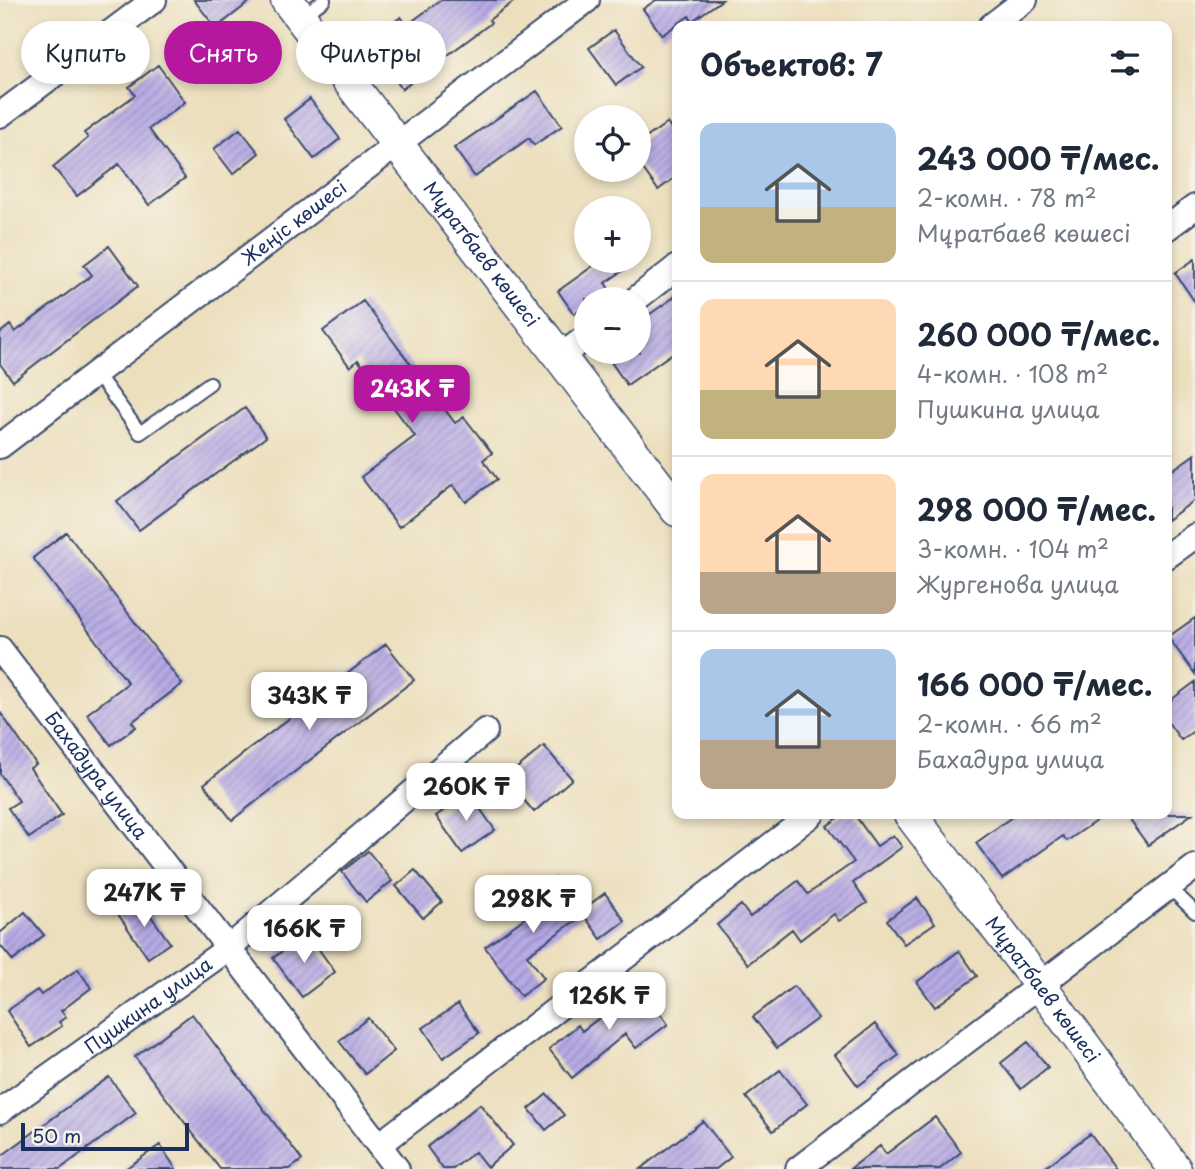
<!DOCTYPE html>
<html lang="ru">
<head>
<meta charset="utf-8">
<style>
  :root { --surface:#fff; --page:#f6f6f7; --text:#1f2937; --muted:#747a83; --line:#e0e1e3; --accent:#b5179e }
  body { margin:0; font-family:"Playpen Sans",sans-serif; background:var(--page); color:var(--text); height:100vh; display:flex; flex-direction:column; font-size:26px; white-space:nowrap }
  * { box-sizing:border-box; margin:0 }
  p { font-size:23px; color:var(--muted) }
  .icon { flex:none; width:38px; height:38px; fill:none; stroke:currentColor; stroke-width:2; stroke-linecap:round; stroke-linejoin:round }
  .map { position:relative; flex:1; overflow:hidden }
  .side { position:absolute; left:672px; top:21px; width:500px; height:798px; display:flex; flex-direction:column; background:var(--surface); border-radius:14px; box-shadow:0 4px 10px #0003 }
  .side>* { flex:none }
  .hud { position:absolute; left:21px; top:21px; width:546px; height:63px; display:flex; gap:14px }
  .fabs { position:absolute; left:574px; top:105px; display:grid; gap:14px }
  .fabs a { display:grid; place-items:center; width:77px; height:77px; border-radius:50%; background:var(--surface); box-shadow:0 4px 10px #0003; font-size:35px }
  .scale { position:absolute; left:21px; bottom:18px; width:168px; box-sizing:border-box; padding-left:7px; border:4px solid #1b2f5e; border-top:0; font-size:19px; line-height:24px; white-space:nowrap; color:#1b2f5e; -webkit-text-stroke:5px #f7f3e8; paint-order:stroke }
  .price { position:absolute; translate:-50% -60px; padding:0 16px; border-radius:14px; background:#fff; color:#222; font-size:23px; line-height:46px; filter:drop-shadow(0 2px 4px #0008) }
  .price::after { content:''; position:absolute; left:50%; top:42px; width:21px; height:16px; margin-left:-10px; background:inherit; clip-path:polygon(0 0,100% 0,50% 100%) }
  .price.selected { background:var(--accent); color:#fff }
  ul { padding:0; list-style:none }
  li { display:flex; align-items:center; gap:21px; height:175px; padding:0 28px }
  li+li { border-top:2px solid var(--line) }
  li span { display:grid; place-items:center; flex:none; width:196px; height:140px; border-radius:14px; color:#555 }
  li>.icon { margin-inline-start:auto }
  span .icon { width:84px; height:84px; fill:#fffc; stroke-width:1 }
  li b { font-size:30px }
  h2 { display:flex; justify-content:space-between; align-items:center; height:84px; padding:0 28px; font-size:30px }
  .pill { padding:0 24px; border-radius:32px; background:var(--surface); box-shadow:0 4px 10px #0003; font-size:24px; line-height:63px }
  .pill.selected { background:var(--accent); color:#fff }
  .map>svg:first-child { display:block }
  .building { fill:url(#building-hatch) }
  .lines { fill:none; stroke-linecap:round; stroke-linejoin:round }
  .service-casing { stroke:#3a496c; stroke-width:16 }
  .minor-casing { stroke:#3a496c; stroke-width:28 }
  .tertiary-casing { stroke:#3a496c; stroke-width:35 }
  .service { stroke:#fff; stroke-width:12 }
  .minor { stroke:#fff; stroke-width:24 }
  .tertiary { stroke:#fff; stroke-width:32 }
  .labels { text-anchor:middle; stroke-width:5; stroke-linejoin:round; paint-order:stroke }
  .street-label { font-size:19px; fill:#1b2f5e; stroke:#f7f3e8 }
</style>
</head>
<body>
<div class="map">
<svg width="1195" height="1169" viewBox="0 0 1195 1169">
  <defs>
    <pattern id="building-hatch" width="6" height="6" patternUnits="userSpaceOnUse" patternTransform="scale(1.75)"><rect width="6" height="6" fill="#b7aae5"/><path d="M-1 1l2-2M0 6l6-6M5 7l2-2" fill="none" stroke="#948bbd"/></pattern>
  </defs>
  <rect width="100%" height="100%" fill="#f7f3e8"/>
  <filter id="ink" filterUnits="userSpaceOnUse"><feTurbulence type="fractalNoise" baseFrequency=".0143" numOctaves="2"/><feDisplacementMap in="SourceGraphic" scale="14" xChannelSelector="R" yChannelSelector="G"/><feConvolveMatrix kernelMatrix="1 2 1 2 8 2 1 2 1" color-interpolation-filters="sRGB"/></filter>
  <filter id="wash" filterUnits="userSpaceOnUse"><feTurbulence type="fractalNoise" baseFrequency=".00686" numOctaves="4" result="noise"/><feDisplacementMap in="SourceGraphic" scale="28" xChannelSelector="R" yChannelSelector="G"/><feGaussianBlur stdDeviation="1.57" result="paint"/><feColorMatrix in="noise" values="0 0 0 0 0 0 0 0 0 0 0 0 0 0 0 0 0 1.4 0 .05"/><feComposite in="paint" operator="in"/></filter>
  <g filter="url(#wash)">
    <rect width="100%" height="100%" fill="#ecdfbd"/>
    <g id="blocks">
      <path class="building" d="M194,0H252L216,28Z
        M441,0H516L489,20L491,23L402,89L368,41L401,17L407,25Z
        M656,0H722L692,21L689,16L662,35L643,9Z
        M614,30L641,67L616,85L589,48Z
        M158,65L185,102L149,129L185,178L149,205L119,164L77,196L53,167L88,138L84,133L135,95L129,87Z
        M537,91L562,126L534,145L529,138L475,177L454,148Z
        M310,99L340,139L314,159L284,119Z
        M667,123L677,137V176L658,190L639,163V143Z
        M240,129L259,153L233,174L214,149Z
        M109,246L138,286L13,381L0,364V333L10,325L15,332L92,275L84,265Z
        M1195,259V302L1175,273Z
        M600,261H637L605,283L609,289L595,299H586V306L574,314L558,291Z
        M677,295V350L627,385L604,352H639V322Z
        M363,301L455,423L464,417L492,453L483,460L497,479L466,502L453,485L399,527L361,477L415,436L358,360L350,367L323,331Z
        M245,408L266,437L139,530L117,501Z
        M1195,454V500L1167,520V474Z
        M66,532L182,684L132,722L136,727L111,745L87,714L128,683L33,558Z
        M1195,618V674L1168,637Z
        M386,644L414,680L232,820L204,784Z
        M1195,682V730L1181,740L1167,721V703Z
        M0,712L36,764L30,768L62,815L29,838L8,808L19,801L0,774Z
        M544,746L572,779L534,812L505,778Z
        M469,793L495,830L462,853L436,816Z
        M843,814H854L877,846L893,835L902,847L853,883L867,903L839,921L834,914L800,940L792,929L748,964L717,925L741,905L750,917L798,881L808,894L854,862L827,826Z
        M1016,814H1106L1067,841L1063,836L1002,879L976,843Z
        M1125,814H1192L1148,845Z
        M368,851L392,881L366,902L342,872Z
        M415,870L442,902L423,918L396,886Z
        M555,878L582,916L527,955L544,978L521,996L485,947L534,911L525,899Z
        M605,893L625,921L601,939L581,911Z
        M917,898L935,923L904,944L887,920Z
        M139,899L170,943L148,958L118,914Z
        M25,912L44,935L13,961L0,945V933Z
        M307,933L335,972L302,997L273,958Z
        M959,951L977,976L935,1007L917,982Z
        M78,969L91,988L61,1011L66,1017L59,1022L62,1026L31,1047L7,1011L37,990L41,995Z
        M794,986L818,1018L777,1048L753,1017Z
        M640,987L668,1024L636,1048L625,1034L572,1078L549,1049L578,1025L582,1031Z
        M458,1004L479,1033L443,1058L423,1028Z
        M192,1014L302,1160L290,1169H220L135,1057Z
        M368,1018L394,1051L365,1074L339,1041Z
        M875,1024L899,1055L858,1086L835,1055Z
        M1028,1042L1048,1067L1021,1089L1001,1063Z
        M780,1070L807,1104L773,1131L746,1097Z
        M109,1077L136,1113L60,1169H0V1157Z
        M547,1094L564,1115L546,1130L529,1109Z
        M480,1104L513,1145L487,1167L475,1152L453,1169H443L427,1147Z
        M935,1117L961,1152L940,1169H850L880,1146L886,1154Z
        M703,1121L731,1157L716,1169H640Z
        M1090,1134L1116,1169H1043Z
        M160,1145L176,1169H125Z"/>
    </g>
  </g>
  <g filter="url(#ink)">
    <use href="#blocks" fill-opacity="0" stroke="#3a496c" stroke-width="2"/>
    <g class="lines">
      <g class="service-casing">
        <path id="service" d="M301,17L324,0
          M96,373L140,433L210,383
          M1169,887L1195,912"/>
      </g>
      <g class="minor-casing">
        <g id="minor">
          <path d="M991,26L1025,0"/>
          <path d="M0,115L154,0"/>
          <path d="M1167,228L1195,207"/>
          <path d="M636,299L677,267"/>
          <path d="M560,357L586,337"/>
          <path id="s1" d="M0,446L587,0"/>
          <path d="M1167,556L1195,536"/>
          <path id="s2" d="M0,649L397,1169"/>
          <path id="s3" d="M0,1111L229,948L485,731"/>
          <path d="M379,1145L812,814"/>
          <path d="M798,1169L1195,867"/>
        </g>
      </g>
      <g class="tertiary-casing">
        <g id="tertiary">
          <path id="s4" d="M287,0L677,510"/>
          <path id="s5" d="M910,814L1040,985L1175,1169"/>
        </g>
      </g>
      <use href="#service" class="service"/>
      <use href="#minor" class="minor"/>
      <use href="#tertiary" class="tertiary"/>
    </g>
  </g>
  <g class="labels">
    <g class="street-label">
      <text dy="7" stroke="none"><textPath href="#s1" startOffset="369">Жеңіс көшесі</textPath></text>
      <text dy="7" stroke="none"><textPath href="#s4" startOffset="320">Мұратбаев көшесі</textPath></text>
      <text dy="7" stroke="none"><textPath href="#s2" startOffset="159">Бахадура улица</textPath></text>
      <text dy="7" stroke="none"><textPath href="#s5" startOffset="220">Мұратбаев көшесі</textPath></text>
      <text dy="7" stroke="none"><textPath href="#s3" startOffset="182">Пушкина улица</textPath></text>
    </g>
  </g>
</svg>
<div class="fabs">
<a><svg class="icon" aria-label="locate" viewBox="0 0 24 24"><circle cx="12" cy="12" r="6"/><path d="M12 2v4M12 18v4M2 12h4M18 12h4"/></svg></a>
<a>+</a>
<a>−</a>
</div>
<div class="scale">50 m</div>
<b class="price selected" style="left:412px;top:425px">243K ₸</b>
<b class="price" style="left:309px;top:732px">343K ₸</b>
<b class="price" style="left:466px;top:823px">260K ₸</b>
<b class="price" style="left:144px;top:929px">247K ₸</b>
<b class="price" style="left:533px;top:935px">298K ₸</b>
<b class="price" style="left:304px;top:965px">166K ₸</b>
<b class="price" style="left:609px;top:1032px">126K ₸</b>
<div class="hud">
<a class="pill">Купить</a>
<a class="pill selected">Снять</a>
<a class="pill">Фильтры</a>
</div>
<section class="side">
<h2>Объектов: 7<svg class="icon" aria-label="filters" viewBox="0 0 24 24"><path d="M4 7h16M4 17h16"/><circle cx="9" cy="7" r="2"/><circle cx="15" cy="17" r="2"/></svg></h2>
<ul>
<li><span style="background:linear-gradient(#a9c7e8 60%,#c2b280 0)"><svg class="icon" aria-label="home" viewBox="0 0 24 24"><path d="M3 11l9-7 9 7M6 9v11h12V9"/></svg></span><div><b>243 000 ₸/мес.</b><p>2-комн. · 78 m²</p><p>Мұратбаев көшесі</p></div></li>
<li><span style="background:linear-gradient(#ffd9b3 65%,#c2b280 0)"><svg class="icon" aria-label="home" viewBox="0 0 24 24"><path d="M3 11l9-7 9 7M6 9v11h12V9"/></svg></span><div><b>260 000 ₸/мес.</b><p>4-комн. · 108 m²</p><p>Пушкина улица</p></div></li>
<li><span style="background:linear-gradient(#ffd9b3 70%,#b9a48a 0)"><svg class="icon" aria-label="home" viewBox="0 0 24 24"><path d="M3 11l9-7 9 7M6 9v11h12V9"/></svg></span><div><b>298 000 ₸/мес.</b><p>3-комн. · 104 m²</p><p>Жургенова улица</p></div></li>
<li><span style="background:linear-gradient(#a9c7e8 65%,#b9a48a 0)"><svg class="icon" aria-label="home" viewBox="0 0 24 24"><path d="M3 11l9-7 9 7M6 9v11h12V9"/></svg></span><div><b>166 000 ₸/мес.</b><p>2-комн. · 66 m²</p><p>Бахадура улица</p></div></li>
</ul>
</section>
</div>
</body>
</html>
